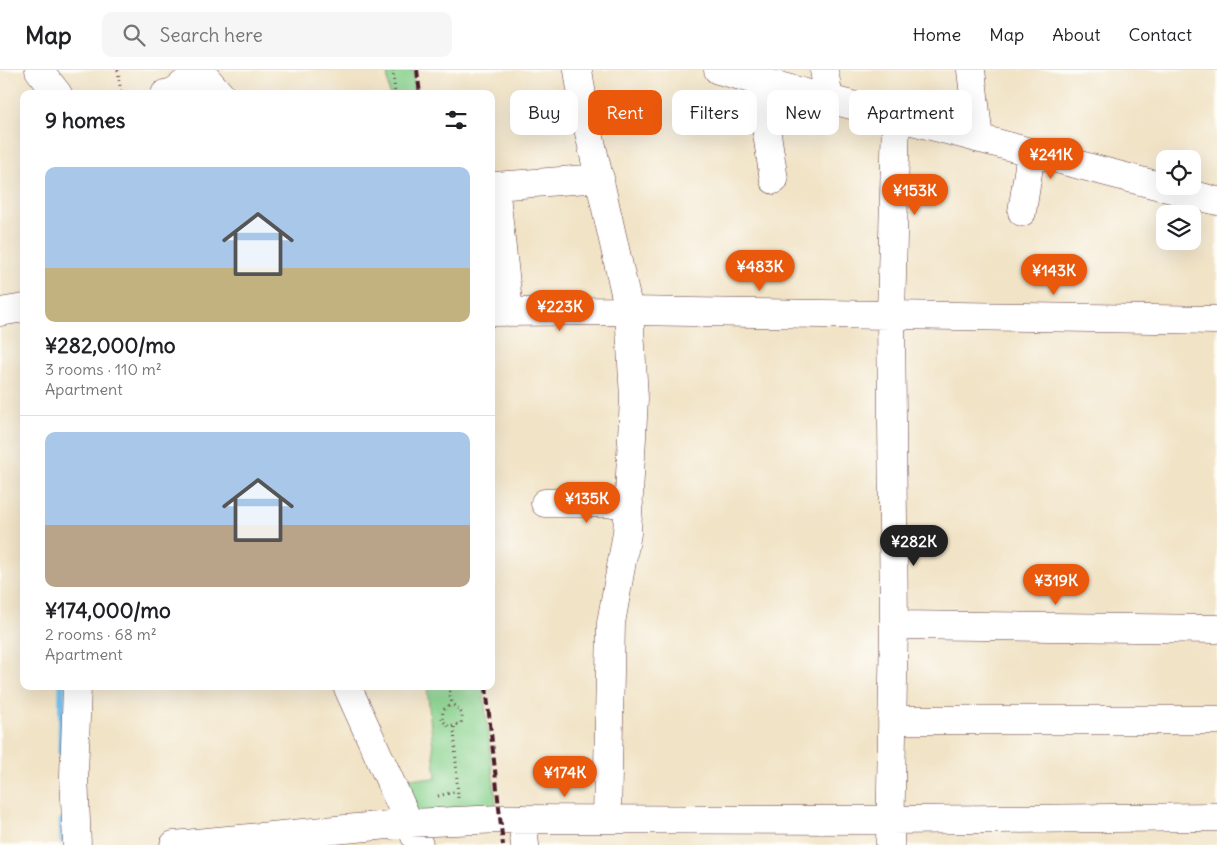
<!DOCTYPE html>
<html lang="en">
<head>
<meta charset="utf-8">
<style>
  :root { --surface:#fff; --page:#f6f6f6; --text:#202124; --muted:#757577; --line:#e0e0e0; --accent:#ea580c }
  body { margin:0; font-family:Delius,sans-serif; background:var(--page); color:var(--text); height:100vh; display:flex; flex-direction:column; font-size:19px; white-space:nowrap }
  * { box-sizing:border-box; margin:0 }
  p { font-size:16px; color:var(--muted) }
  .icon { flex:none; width:28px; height:28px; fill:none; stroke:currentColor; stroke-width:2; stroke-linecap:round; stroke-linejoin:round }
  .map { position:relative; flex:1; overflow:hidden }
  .details { position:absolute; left:20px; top:20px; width:475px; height:600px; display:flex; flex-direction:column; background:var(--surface); border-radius:10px; box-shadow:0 5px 20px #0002 }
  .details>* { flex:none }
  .top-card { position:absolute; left:510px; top:20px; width:475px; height:45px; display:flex; gap:10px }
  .buttons { position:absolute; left:1156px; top:80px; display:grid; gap:10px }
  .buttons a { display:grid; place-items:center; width:45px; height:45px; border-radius:10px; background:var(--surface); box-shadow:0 5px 20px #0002; font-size:25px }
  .price { position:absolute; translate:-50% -42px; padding:0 11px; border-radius:18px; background:var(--accent); color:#fff; font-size:16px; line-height:32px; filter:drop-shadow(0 1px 2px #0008) }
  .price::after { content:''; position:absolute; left:50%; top:30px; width:15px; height:11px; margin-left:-8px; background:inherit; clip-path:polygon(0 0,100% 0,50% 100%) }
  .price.selected { background:#222; color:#fff }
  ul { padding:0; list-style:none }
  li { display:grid; align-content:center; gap:10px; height:265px; padding:0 25px }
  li+li { border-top:1px solid var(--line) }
  li span { display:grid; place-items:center; height:155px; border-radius:10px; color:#555 }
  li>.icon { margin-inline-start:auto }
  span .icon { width:90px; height:90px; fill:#fffc; stroke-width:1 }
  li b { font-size:21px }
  h2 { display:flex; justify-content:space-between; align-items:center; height:60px; padding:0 25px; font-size:21px }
  .pill { padding:0 18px; border-radius:10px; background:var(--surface); box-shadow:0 5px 20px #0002; font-size:18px; line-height:45px }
  .pill.selected { background:var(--accent); color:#fff }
  header { display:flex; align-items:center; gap:30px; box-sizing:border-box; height:70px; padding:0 25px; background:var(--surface); border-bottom:1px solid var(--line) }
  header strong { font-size:24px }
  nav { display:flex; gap:28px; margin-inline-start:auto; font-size:18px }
  .search { width:350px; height:45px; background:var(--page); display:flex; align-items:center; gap:12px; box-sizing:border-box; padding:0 18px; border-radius:10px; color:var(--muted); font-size:19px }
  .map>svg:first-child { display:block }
  .green { fill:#89d28e; stroke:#6a785c }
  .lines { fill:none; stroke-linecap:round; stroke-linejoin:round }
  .stream { stroke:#73c1ee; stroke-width:7 }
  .minor-casing { stroke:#633c42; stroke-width:29 }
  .path { stroke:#633c42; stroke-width:3; stroke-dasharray:1 4; stroke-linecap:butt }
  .minor { stroke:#fff; stroke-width:28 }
  .rail { stroke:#4a1f2b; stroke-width:4; stroke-dasharray:8 4; stroke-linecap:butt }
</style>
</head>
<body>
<header>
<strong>Map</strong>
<div class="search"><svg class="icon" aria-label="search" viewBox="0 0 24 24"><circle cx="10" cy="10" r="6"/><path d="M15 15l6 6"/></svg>Search here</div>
<nav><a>Home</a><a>Map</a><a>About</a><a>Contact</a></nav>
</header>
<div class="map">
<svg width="1217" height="775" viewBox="0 0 1217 775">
  <rect width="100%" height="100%" fill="#fdfcf7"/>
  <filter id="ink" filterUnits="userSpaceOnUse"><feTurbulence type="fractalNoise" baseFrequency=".02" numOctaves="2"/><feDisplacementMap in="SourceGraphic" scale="10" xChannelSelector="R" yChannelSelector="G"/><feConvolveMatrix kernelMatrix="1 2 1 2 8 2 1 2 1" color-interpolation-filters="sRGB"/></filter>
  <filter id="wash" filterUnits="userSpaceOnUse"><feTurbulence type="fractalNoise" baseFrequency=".0096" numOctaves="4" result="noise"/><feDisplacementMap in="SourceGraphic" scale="20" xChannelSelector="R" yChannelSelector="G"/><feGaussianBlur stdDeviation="1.12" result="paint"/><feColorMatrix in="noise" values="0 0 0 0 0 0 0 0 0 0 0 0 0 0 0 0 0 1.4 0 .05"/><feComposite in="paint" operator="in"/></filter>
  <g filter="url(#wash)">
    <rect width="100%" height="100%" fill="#f1e3c6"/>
    <path class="green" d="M387,0H413L415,24H389Z
      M427,616H483L497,743L410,746L396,707L436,709Z"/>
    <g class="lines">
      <path class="stream" d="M61,682L62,616
        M62,751L63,770"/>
    </g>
  </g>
  <g filter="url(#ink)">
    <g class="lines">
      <g class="minor-casing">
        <path id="minor" d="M39,0L58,24
          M199,0L220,24
          M578,0L585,45L629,241L634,328L627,463L611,553L607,749
          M718,0L1217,131
          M824,0L829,29
          M971,0L979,69
          M759,11L774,110
          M165,24L174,22L199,1
          M1022,142L1031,83
          M509,241L495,116L600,108
          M0,242L24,238
          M491,242L629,241L1217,250
          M545,433H629
          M894,555L1217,559
          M347,616L419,775
          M892,650H1217
          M522,749L525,775
          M77,775L74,706L77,616
          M174,775L410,753L501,749L890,750L1217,747
          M890,775L894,555L891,245L896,47"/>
      </g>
      <path class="path" d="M118,0L121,24
        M393,0L395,24
        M449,616L452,634C460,640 464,643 461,653L449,657L442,650L443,640L452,634
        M454,657L458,728
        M438,726L457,721"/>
      <use href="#minor" class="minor"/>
      <path class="rail" d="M417,0L420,24
        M486,616L503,775"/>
    </g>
  </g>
</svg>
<div class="buttons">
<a><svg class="icon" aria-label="locate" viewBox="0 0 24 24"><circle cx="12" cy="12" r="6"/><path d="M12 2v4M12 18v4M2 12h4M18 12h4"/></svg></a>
<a><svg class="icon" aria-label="layers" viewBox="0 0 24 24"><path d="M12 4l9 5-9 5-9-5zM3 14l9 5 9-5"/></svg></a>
</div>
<b class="price" style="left:1051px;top:110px">¥241K</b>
<b class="price" style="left:915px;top:146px">¥153K</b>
<b class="price" style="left:760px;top:222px">¥483K</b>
<b class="price" style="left:1054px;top:226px">¥143K</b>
<b class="price" style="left:560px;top:262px">¥223K</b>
<b class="price" style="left:587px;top:454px">¥135K</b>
<b class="price selected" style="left:914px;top:497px">¥282K</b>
<b class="price" style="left:1056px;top:536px">¥319K</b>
<b class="price" style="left:565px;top:728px">¥174K</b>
<div class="top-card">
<a class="pill">Buy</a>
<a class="pill selected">Rent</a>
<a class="pill">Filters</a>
<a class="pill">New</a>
<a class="pill">Apartment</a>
</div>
<section class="details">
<h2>9 homes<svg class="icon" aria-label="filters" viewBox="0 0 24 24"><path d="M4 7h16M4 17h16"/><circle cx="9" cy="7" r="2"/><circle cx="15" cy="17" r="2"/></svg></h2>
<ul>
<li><span style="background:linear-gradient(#a9c7e8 65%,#c2b280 0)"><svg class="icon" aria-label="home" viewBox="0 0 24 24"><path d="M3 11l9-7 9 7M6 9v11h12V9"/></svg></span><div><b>¥282,000/mo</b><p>3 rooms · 110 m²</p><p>Apartment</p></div></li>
<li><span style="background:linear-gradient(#a9c7e8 60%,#b9a48a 0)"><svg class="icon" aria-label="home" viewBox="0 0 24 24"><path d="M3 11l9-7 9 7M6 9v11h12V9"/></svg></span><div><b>¥174,000/mo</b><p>2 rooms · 68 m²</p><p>Apartment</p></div></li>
</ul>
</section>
</div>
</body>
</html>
